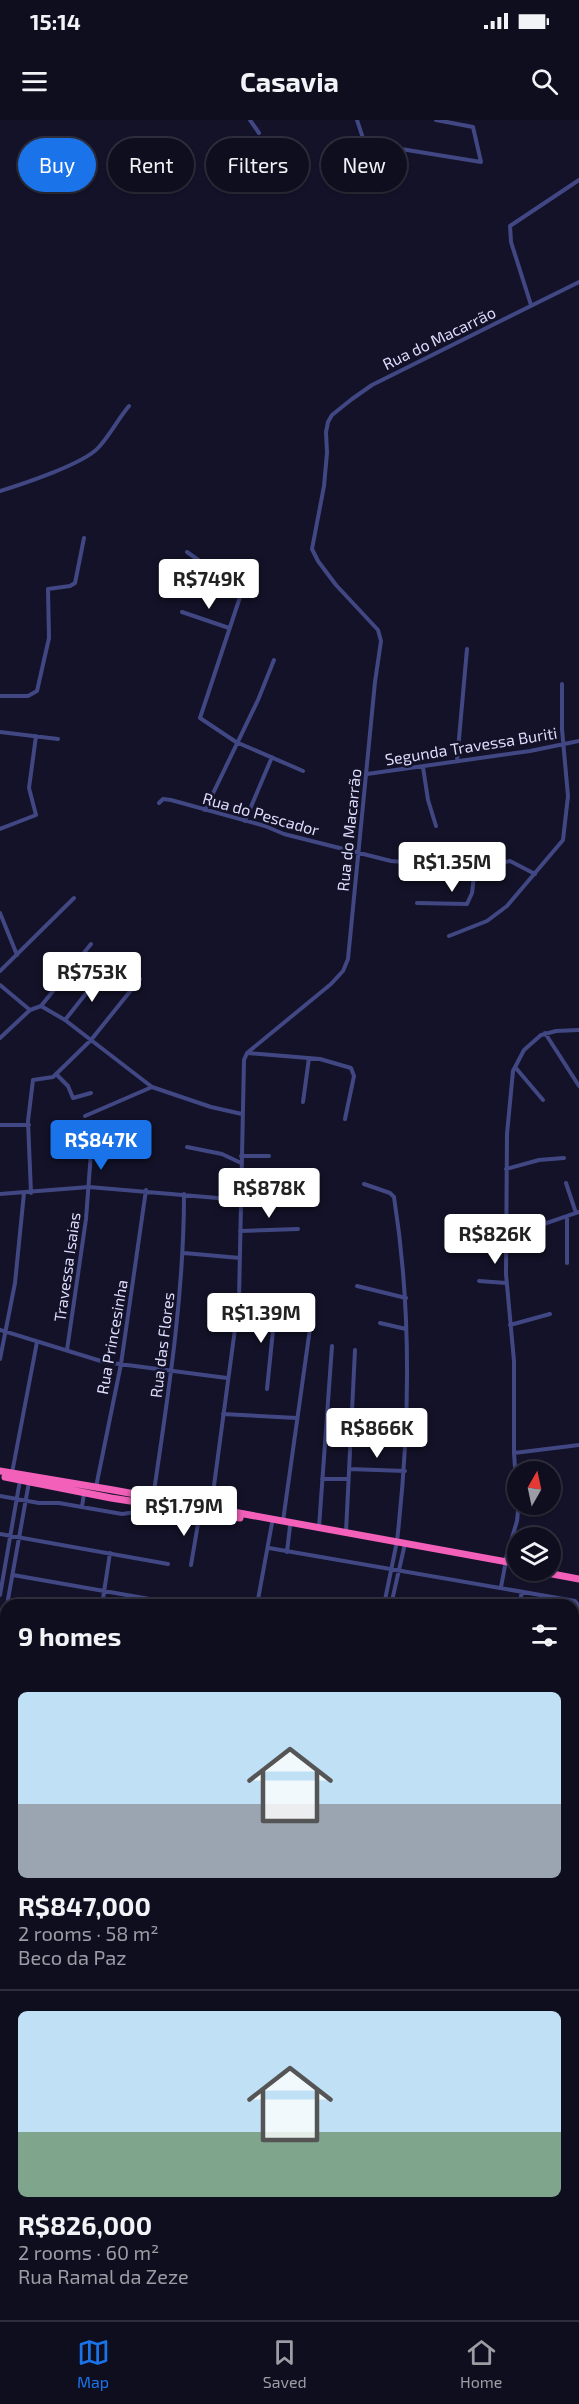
<!DOCTYPE html>
<html lang="en">
<head>
<meta charset="utf-8">
<style>
  :root { --surface:#0e0e1e; --page:#1c1c2b; --text:#f1f3f6; --muted:#9b9ca4; --line:#2e2e3c; --accent:#1a73e8 }
  body { margin:0; font-family:"Exo 2",sans-serif; background:var(--page); color:var(--text); height:100vh; display:flex; flex-direction:column; font-size:22px; white-space:nowrap }
  * { box-sizing:border-box; margin:0 }
  p { font-size:20px; color:var(--muted) }
  .icon { flex:none; width:33px; height:33px; fill:none; stroke:currentColor; stroke-width:2; stroke-linecap:round; stroke-linejoin:round }
  .map { position:relative; flex:1; overflow:hidden }
  .panel { position:absolute; left:0px; top:1479px; width:579px; height:722px; display:flex; flex-direction:column; background:var(--surface); border-radius:18px 18px 0 0; box-shadow:0 2px 4px #0004,0 0 0 2px var(--line) }
  .panel>* { flex:none }
  .guide { position:absolute; left:18px; top:18px; width:543px; height:54px; display:flex; gap:12px }
  .needle { width:39px; rotate:9deg }
  .controls { position:absolute; left:507px; top:1341px; display:grid; gap:12px }
  .controls a { display:grid; place-items:center; width:54px; height:54px; border-radius:50%; background:var(--surface); box-shadow:0 2px 4px #0004,0 0 0 2px var(--line); font-size:30px }
  .price { position:absolute; translate:-50% -51px; padding:0 14px; border-radius:6px; background:#fff; color:#222; font-size:20px; line-height:39px; filter:drop-shadow(0 2px 3px #0008) }
  .price::after { content:''; position:absolute; left:50%; top:36px; width:18px; height:14px; margin-left:-9px; background:inherit; clip-path:polygon(0 0,100% 0,50% 100%) }
  .price.on { background:var(--accent); color:#fff }
  ul { padding:0; list-style:none }
  li { display:grid; align-content:center; gap:12px; height:318px; padding:0 18px }
  li+li { border-top:2px solid var(--line) }
  li span { display:grid; place-items:center; height:186px; border-radius:9px; color:#555 }
  li>.icon { margin-inline-start:auto }
  span .icon { width:108px; height:108px; fill:#fffc; stroke-width:1 }
  li b { font-size:26px }
  h2 { display:flex; justify-content:space-between; align-items:center; height:72px; padding:0 18px; font-size:26px }
  .pill { padding:0 21px; border-radius:27px; background:var(--surface); box-shadow:0 2px 4px #0004,0 0 0 2px var(--line); font-size:21px; line-height:54px }
  .pill.on { background:var(--accent); color:#fff }
  .status { display:flex; justify-content:space-between; align-items:center; height:42px; padding:0 30px; background:var(--surface); direction:ltr }
  .status svg { height:16px; fill:currentColor }
  header { display:flex; justify-content:space-between; align-items:center; height:78px; padding:0 18px; background:var(--surface); font-size:27px; font-weight:700 }
  .tab-bar { display:flex; justify-content:space-around; align-items:center; height:84px; border-top:2px solid var(--line); background:var(--surface); font-size:16px; color:var(--muted) }
  .tab-bar a { display:grid; justify-items:center; gap:3px }
  .tab-bar .on { color:var(--accent) }
  .map>svg:first-child { display:block }
  .lines { fill:none; stroke-linecap:round; stroke-linejoin:round }
  .street { stroke:#414783; stroke-width:4 }
  .highway { stroke:#f260b9; stroke-width:7 }
  .labels { text-anchor:middle; stroke-width:5; stroke-linejoin:round; paint-order:stroke }
  .street-label { font-size:16px; fill:#dcdcfc; stroke:#131228 }
</style>
</head>
<body>
<div class="status"><b>15:14</b><svg viewBox="0 0 49 12"><path d="M0 12V9h3v3zM5 12V6h3v6zM10 12V3h3v9zM15 12V0h3v12zM26 1h20v11H26zM47 4h2v5h-2z"/></svg></div>
<header><svg class="icon" aria-label="menu" viewBox="0 0 24 24"><path d="M4 6h16M4 12h16M4 18h16"/></svg>Casavia<svg class="icon" aria-label="search" viewBox="0 0 24 24"><circle cx="10" cy="10" r="6"/><path d="M15 15l6 6"/></svg></header>
<div class="map">
<svg width="579" height="2200" viewBox="0 0 579 2200">
  <rect width="100%" height="100%" fill="#131228"/>
  <g class="lines">
    <path class="street" d="M250,0L259,13
      M357,0L375,55
      M364,23L481,42L473,7L436,0
      M531,185L511,122L510,106L579,60
      M0,371C23,364 83,344 98,328C110,315 118,299 129,286
      M187,432L242,471L200,598L236,622L303,651
      M182,492L229,508
      M0,576H28L37,571L49,518L48,469L70,466L75,463L84,418
      M0,612L58,619
      M457,641L467,529
      M423,647L428,680L436,706
      M367,654L530,631L579,621
      M159,683L163,679L171,680L265,706L284,714L391,741L475,748L510,741L535,754
      M205,690L258,580L274,540
      M245,701L272,637
      M0,709L36,695L29,668L36,616
      M417,783L467,784L472,773L475,748
      M0,793L17,835
      M449,816L487,801L507,786L563,720L568,676L562,609V564
      M0,851L74,778
      M0,865L30,890
      M41,886L91,824
      M65,900L103,852
      M545,913L579,966
      M0,918L30,890L41,886L65,900L152,967L211,987L242,994
      M248,933L320,939L351,948L354,956L345,999
      M515,947L543,980
      M56,954L68,966L73,978L91,973
      M303,982L309,938
      M85,996L152,967
      M0,1005H29
      M187,1027L222,1034L241,1043
      M241,1036H269
      M506,1049L539,1040L564,1038
      M566,1063L576,1093
      M364,1064L390,1073L394,1077C412,1191 410,1307 397,1421
      M31,1073L28,1001L33,960L53,957L91,920L140,859
      M0,1074L89,1067L241,1080
      M567,1096V1143
      M240,1111L298,1109
      M506,1117L579,1092
      M184,1133L240,1138
      M479,1161L506,1163
      M357,1166L406,1178
      M239,1179L309,1184L313,1187L283,1401
      M380,1203L406,1209
      M510,1205L550,1194
      M0,1210L104,1242L227,1258
      M67,1230L86,1099L91,1032L99,1027L143,1018
      M0,1239L15,1163L24,1073
      M267,1269L276,1181
      M223,1294L297,1298
      M514,1333L579,1325
      M349,1349L405,1351
      M12,1353L37,1222
      M322,1359H348
      M96,1367L121,1244L146,1070
      M0,1376L39,1383H59L122,1394L143,1391L198,1402
      M153,1378C168,1276 184,1176 184,1074
      M82,1387L84,1373
      M211,1388L239,1179L244,940L247,933L331,864L343,851L348,839L375,562L381,521L378,510L336,465L318,441L312,429L324,366L327,333L326,312L328,302L332,295L352,279L372,265L579,162
      M319,1407L332,1226
      M346,1412L355,1230
      M0,1414L168,1444
      M269,1428L575,1481L578,1485L573,1512
      M287,1432L290,1406
      M505,1441L517,1401L518,1391L514,1333V1241L506,1154L507,1014L513,951L524,930L541,915L556,911L579,910
      M191,1445L200,1392
      M13,1455L178,1484
      M501,1467L505,1446
      M0,1475L20,1360
      M7,1485L29,1362
      M102,1485L110,1433
      M257,1485L272,1403
      M384,1485L396,1426
      M391,1485L404,1428
      M519,1485L522,1472
      M0,1526L6,1493
      M0,1527L6,1528
      M0,1564L6,1565
      M0,1600L6,1601
      M0,1638L6,1639
      M0,1680L6,1681
      M0,1719L6,1720
      M0,1756L6,1757
      M0,1793L6,1794
      M0,1831L6,1832
      M0,1868L6,1869
      M0,1906L6,1907
      M0,1944L6,1945
      M0,1979L6,1980
      M0,2020L6,2021
      M0,2060L6,2025
      M573,2066L579,2067
      M573,2137H579
      M0,2167L6,2169
      M127,2194L152,2200
      M169,2200L170,2194
      M195,2200L196,2194
      M234,2200L236,2194"/>
    <path class="highway" d="M0,1351L113,1370L518,1444
      M5,1357L111,1378L240,1398
      M531,1450L579,1459"/>
  </g>
  <g class="labels">
    <g class="street-label">
      <text transform="translate(439 218) rotate(-26)" y="6">Rua do Macarrão</text>
      <text transform="translate(471 626) rotate(-9)" y="6">Segunda Travessa Buriti</text>
      <text transform="translate(261 694) rotate(16)" y="6">Rua do Pescador</text>
      <text transform="translate(349 710) rotate(-84)" y="6">Rua do Macarrão</text>
      <text transform="translate(67 1147) rotate(-82)" y="6">Travessa Isaias</text>
      <text transform="translate(112 1217) rotate(-80)" y="6">Rua Princesinha</text>
      <text transform="translate(162 1225) rotate(-83)" y="6">Rua das Flores</text>
    </g>
  </g>
</svg>
<div class="controls">
<a><svg class="needle" viewBox="-14 -14 28 28"><path d="M0-13l5 13h-10z" fill="#e53935"/><path d="M0 13l5-13h-10z" fill="#9b9ca4"/></svg></a>
<a><svg class="icon" aria-label="layers" viewBox="0 0 24 24"><path d="M12 4l9 5-9 5-9-5zM3 14l9 5 9-5"/></svg></a>
</div>
<b class="price" style="left:209px;top:490px">R$749K</b>
<b class="price" style="left:452px;top:773px">R$1.35M</b>
<b class="price" style="left:92px;top:883px">R$753K</b>
<b class="price on" style="left:101px;top:1051px">R$847K</b>
<b class="price" style="left:269px;top:1099px">R$878K</b>
<b class="price" style="left:495px;top:1145px">R$826K</b>
<b class="price" style="left:261px;top:1224px">R$1.39M</b>
<b class="price" style="left:377px;top:1339px">R$866K</b>
<b class="price" style="left:184px;top:1417px">R$1.79M</b>
<div class="guide">
<a class="pill on">Buy</a>
<a class="pill">Rent</a>
<a class="pill">Filters</a>
<a class="pill">New</a>
</div>
<section class="panel">
<h2>9 homes<svg class="icon" aria-label="filters" viewBox="0 0 24 24"><path d="M4 7h16M4 17h16"/><circle cx="9" cy="7" r="2"/><circle cx="15" cy="17" r="2"/></svg></h2>
<ul>
<li><span style="background:linear-gradient(#bfe0f5 60%,#9aa5b1 0)"><svg class="icon" aria-label="home" viewBox="0 0 24 24"><path d="M3 11l9-7 9 7M6 9v11h12V9"/></svg></span><div><b>R$847,000</b><p>2 rooms · 58 m²</p><p>Beco da Paz</p></div></li>
<li><span style="background:linear-gradient(#bfe0f5 65%,#7fa58c 0)"><svg class="icon" aria-label="home" viewBox="0 0 24 24"><path d="M3 11l9-7 9 7M6 9v11h12V9"/></svg></span><div><b>R$826,000</b><p>2 rooms · 60 m²</p><p>Rua Ramal da Zeze</p></div></li>
</ul>
</section>
</div>
<nav class="tab-bar">
<a class="on"><svg class="icon" aria-label="map" viewBox="0 0 24 24"><path d="M3 6l6-2 6 2 6-2v14l-6 2-6-2-6 2zM9 4v14M15 6v14"/></svg>Map</a>
<a><svg class="icon" aria-label="saved" viewBox="0 0 24 24"><path d="M7 4h10v16l-5-4-5 4z"/></svg>Saved</a>
<a><svg class="icon" aria-label="home" viewBox="0 0 24 24"><path d="M3 11l9-7 9 7M6 9v11h12V9"/></svg>Home</a>
</nav>
</body>
</html>
